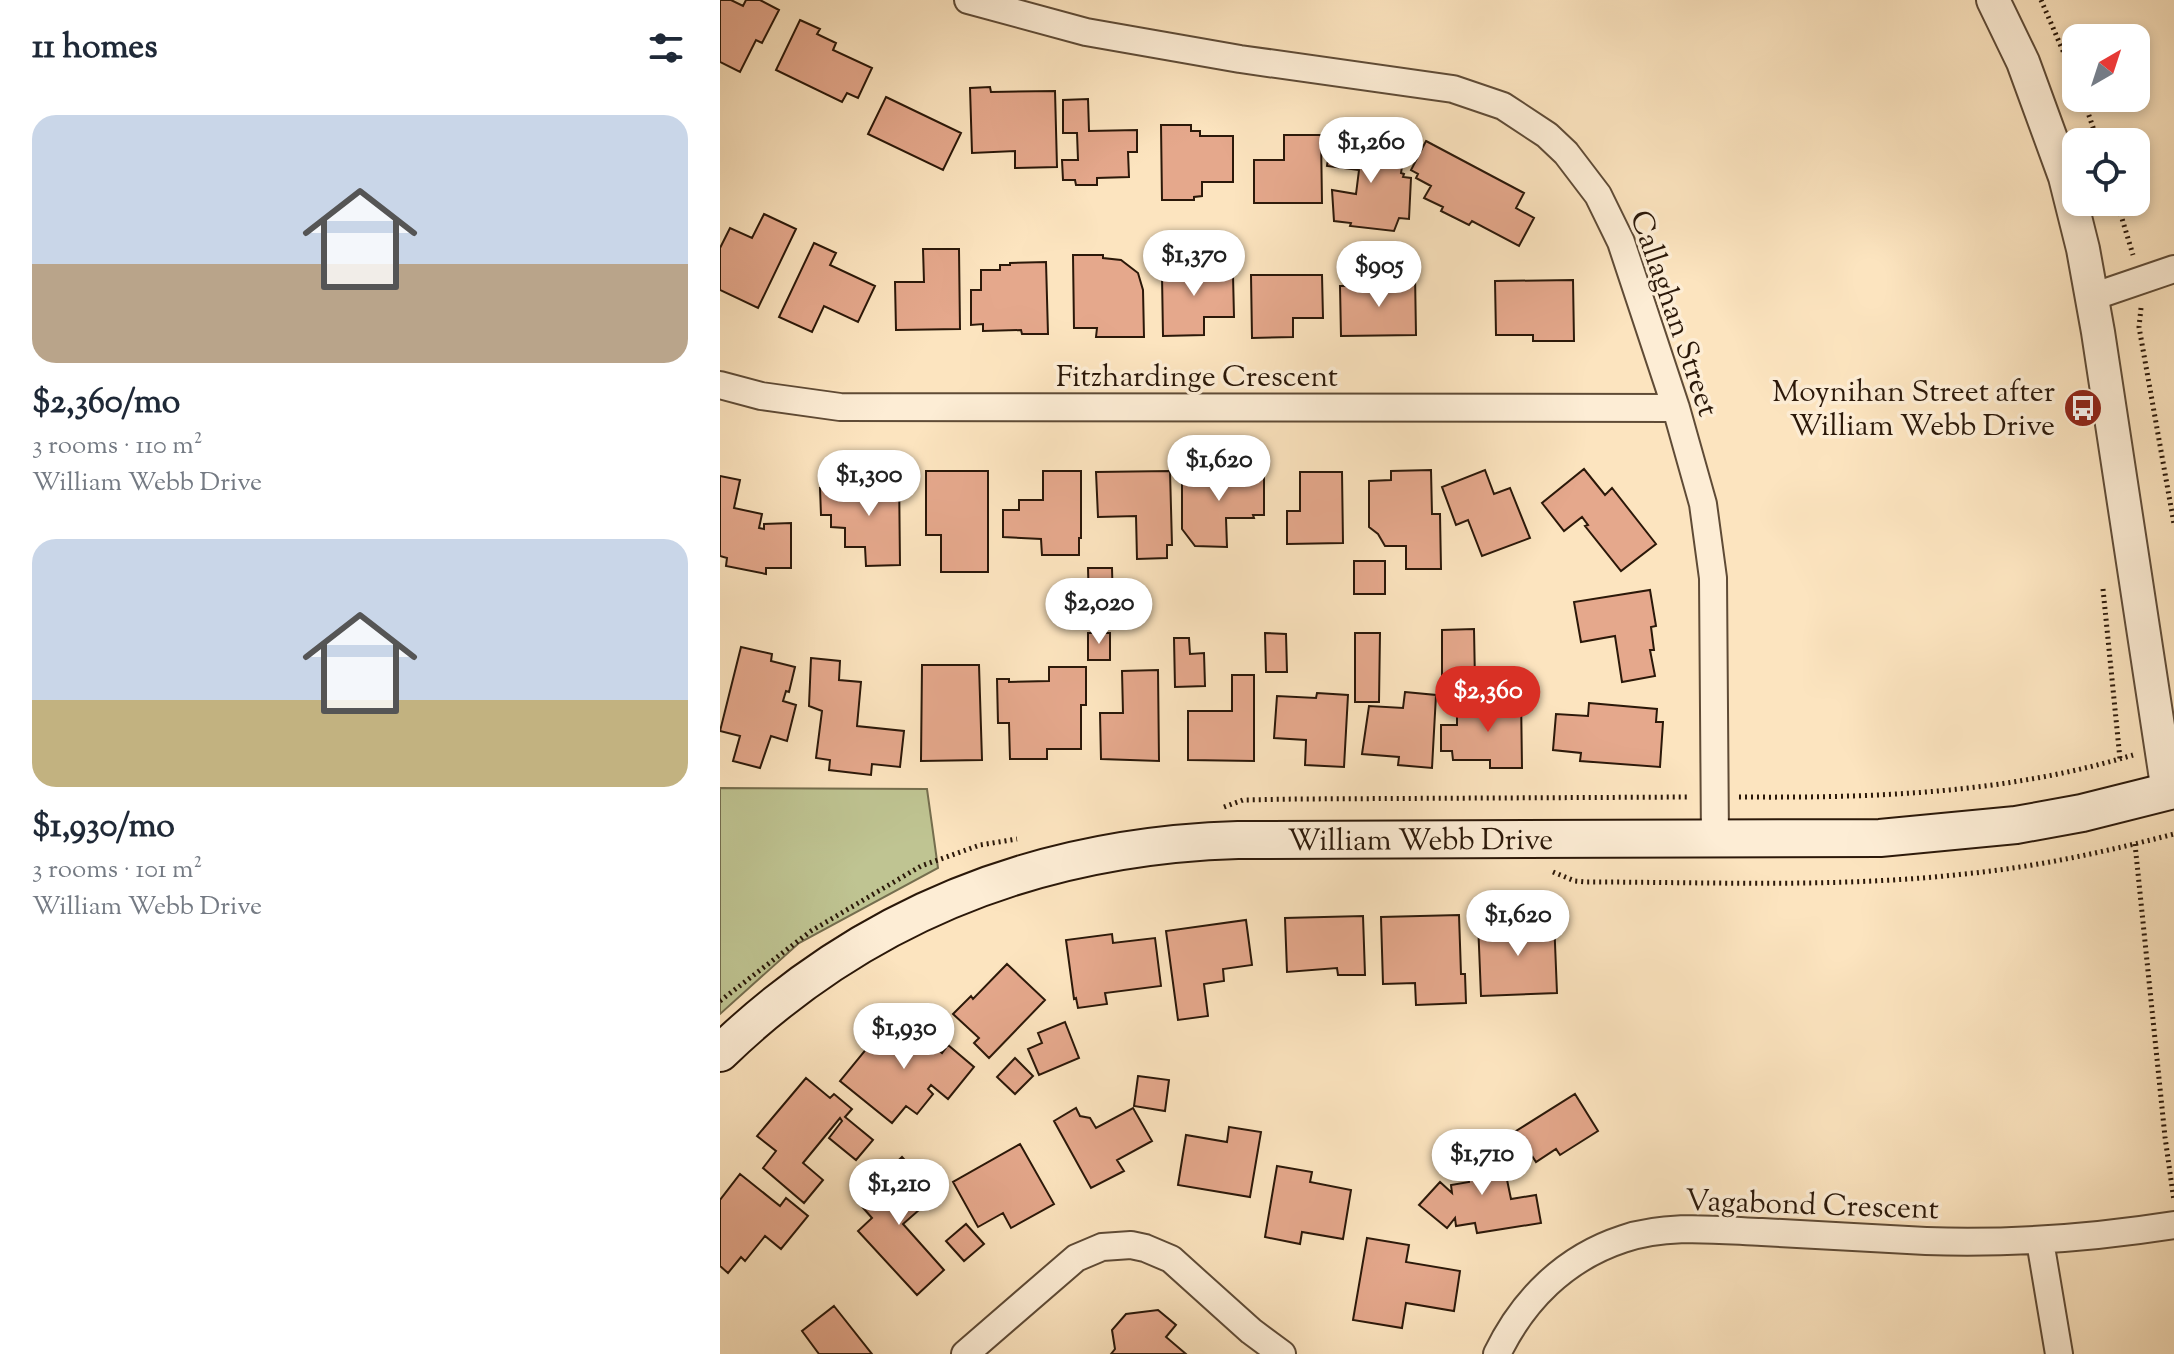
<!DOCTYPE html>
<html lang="en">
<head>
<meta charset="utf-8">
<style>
  :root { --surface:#fff; --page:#f2f2f3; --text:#1f2937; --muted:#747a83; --accent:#d93025 }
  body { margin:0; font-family:"Sorts Mill Goudy",serif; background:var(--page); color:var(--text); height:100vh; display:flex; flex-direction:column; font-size:30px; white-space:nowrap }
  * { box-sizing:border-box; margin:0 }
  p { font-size:26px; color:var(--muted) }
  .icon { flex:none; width:44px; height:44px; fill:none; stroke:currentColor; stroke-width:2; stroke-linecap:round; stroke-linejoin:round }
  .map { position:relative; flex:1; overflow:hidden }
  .sheet { display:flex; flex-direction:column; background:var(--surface); width:720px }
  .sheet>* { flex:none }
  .needle { width:52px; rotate:39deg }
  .tools { position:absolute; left:1342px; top:24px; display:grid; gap:16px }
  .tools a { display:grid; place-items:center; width:88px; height:88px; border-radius:16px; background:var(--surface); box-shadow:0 4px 12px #0003; font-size:40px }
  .price { position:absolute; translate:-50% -68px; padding:0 18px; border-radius:28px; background:#fff; color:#222; font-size:26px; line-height:52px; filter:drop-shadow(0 2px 4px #0008) }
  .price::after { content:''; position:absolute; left:50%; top:48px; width:24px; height:18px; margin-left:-12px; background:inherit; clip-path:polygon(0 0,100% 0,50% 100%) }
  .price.selected { background:var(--accent); color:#fff }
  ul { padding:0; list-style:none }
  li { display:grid; align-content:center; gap:16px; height:424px; padding:0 32px }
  li span { display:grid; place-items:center; height:248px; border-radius:24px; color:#555 }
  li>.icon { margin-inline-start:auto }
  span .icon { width:144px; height:144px; fill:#fffc; stroke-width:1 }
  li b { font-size:34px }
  h2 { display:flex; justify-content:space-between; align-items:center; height:96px; padding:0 32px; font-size:34px }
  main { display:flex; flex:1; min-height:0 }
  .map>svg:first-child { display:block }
  .green { fill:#bfc492; stroke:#756e4e; stroke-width:2 }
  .building { fill:#e5a88c; stroke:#2b1809; stroke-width:2 }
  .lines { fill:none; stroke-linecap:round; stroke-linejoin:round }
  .minor-casing { stroke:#5f4b36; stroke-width:30 }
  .tertiary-casing { stroke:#5f4b36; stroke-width:36 }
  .secondary-casing { stroke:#2b1809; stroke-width:40 }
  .path { stroke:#2b1809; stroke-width:5; stroke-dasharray:2 4; stroke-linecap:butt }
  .minor { stroke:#fdedd5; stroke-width:26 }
  .tertiary { stroke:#fdedd5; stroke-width:32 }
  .secondary { stroke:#fdedd5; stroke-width:36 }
  .labels { text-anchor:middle; stroke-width:7; stroke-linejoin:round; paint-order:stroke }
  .street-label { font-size:30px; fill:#2b1809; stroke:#fdedd5 }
  .poi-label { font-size:30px; fill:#2b1809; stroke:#fdedd5; text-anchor:end }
</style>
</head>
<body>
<main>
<section class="sheet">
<h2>11 homes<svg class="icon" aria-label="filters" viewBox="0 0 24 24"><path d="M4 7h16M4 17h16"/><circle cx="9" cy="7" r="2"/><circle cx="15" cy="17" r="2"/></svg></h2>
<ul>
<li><span style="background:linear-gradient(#c9d6e8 60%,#b9a48a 0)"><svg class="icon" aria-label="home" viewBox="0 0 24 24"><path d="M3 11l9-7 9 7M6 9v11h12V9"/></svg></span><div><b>$2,360/mo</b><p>3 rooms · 110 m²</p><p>William Webb Drive</p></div></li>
<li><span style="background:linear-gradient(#c9d6e8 65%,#c2b280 0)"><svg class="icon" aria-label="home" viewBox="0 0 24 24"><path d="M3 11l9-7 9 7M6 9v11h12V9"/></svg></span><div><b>$1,930/mo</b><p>3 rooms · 101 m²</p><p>William Webb Drive</p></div></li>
</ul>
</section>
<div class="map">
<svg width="1454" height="1354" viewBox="0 0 1454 1354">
  <rect width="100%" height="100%" fill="#fce4bf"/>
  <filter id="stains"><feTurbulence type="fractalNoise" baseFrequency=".0025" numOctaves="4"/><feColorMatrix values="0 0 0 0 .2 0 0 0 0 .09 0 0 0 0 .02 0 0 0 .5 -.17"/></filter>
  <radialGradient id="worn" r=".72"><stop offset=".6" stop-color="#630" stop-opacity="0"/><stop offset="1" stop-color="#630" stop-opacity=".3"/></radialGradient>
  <path class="green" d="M0,788L207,789L218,868L79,943L0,1014Z"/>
  <path class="building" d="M0,0H11L23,6L26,0H40L59,10L42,43L36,40L20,72L0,62Z
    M80,20L100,29L97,34L116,43L113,50L152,68L138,98L127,93L122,102L56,70Z
    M270,87L271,92L335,91L337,167L295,168V151L252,153L250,88Z
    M166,97L241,133L223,170L148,134Z
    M368,99L369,131L417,130V152H408L409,177L377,178V185H356L355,180H343L342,160H358L357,133H343V100Z
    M441,125H471V131H480V136H513V182H482V196L474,197V200H442Z
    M564,135H601L602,203H534V160H564Z
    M611,138L685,148L681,173L684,174L683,177L691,178L689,219L679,218L674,231L630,226L631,223L614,221L612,190L636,194L639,170L607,166Z
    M706,141L804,193L796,208L814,218L799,246L752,221L749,225L721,211L723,207L704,198L711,186L696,178L698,174L691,170Z
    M44,214L76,229L38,308L0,290V248L10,228L32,238Z
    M94,243L116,253L110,265L155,286L138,322L104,306L92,332L59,317Z
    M203,249H239L240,329L176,330L175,282H204Z
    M353,255H383V258L401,260L418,273L423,290L424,337H376L377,328H354Z
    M484,261V275H513L514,317H484V335L443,336L442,275H449V262Z
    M326,262L328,334H302L301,330L263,331V324L251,325V290H261V270H280V265H290V263Z
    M681,274H695L696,335L621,336L620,286L681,285Z
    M531,275H602L603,318H573V337L532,338Z
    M853,280L854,341H813V335H776L775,281Z
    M864,469L885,495L892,488L936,544L901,571L865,526L868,525L862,517L844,531L822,503Z
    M711,470L712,514H720L721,569H686V546H665L658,534L649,527V481L671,480V471Z
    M765,470L774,494L790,488L810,538L762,556L748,520L736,525L722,487Z
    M153,471H179L180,565L146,566L145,547H125V528L111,527V515H101L100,488H125V493H153Z
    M206,471H268V572H221V535H206Z
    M323,471H361V538H359V555H322L321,539L283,537V510H299V500H323Z
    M450,471L452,545H447V558L417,559L416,516L378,517L376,472Z
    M462,471H532V474H544V515H533L534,518H506L507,547L475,546L462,529Z
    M580,472H622L623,543L567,544V511H580Z
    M0,476L20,480L14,508L42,514L39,528L44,529V524L71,523V568H46V574L6,566L7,558L0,556Z
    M634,561H665V594H634Z
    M368,568H392L393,606H369Z
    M930,590L936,626L931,627L934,650H930L935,676L902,682L895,636L861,642L854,602Z
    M754,629L755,682H722V630Z
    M368,633H390V660H368Z
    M545,633L566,634L567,672H546Z
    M635,633H660L659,702H635Z
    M454,638H469L470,654L484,653L485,686L455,687Z
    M21,647L52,654L51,661L75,667L69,692L66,691L63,701L76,705L67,741L51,736L40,768L13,761L20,736L0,731Z
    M91,658L120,661L119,680L141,682L137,726L184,731L180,767L152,764L151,775L109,770L110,760L96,758L102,711L89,706Z
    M202,665H259L262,760L201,761Z
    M329,667H366V705H361V749H327V759H290L289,723H278L277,679H289V682L329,681Z
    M438,670L439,761L381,759L380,713H403L402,671Z
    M512,675H534V761L468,760V711H512Z
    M685,692L716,695L712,768L678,765L679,757L642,754L649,706L683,708Z
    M597,693L628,695L624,767L585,765L586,740L554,738L557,696L596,698Z
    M766,695H801L802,768H770V760H733L732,751H721V725H737V714H766Z
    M869,703L937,709L936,722H943L940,767L860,761L861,753L833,750L836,714L868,716Z
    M739,915L741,974H745L746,1003L696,1005L695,983L663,984L661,917Z
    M643,916L645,975H618L617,968L567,972L565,918Z
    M834,919L837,993L761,996L758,922Z
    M526,920L532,965L503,969L504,981L484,984L488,1016L458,1020L446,931Z
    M392,934L393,943L435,938L441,986L385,993L387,1004L358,1008L356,998L354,999L346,940Z
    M287,964L325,1000L269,1058L254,1043L259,1038L233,1014L251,996L253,999Z
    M175,1014L222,1053L228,1045L254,1067L228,1099L211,1085L208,1089L213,1094L197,1114L186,1106L172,1123L120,1081Z
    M345,1022L359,1058L319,1075L308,1049L322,1043L318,1033Z
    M295,1058L313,1076L295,1094L277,1077Z
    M418,1076L449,1080L445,1111L414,1106Z
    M86,1078L110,1098L114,1094L132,1109L125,1117L153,1140L136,1160L109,1138L122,1121L120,1118L83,1163L103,1180L84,1203L43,1168L56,1151L37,1136Z
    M855,1094L878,1131L840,1155L836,1149L816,1162L796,1131Z
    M356,1108L360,1116L370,1118L376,1128L413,1108L432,1141L397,1160L404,1171L371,1188L334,1121Z
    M509,1127L541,1132L530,1197L458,1185L466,1135L507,1142Z
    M300,1144L334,1204L291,1228L283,1213L258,1227L233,1182Z
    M780,1146L791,1199L816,1195L821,1223L757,1233L755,1223L736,1226L735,1218L727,1228L699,1205L720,1182L732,1193L731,1185L749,1182L745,1151Z
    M182,1157L206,1184L189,1199L199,1210L183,1224L224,1270L197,1295L138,1231L152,1218L138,1202L167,1176L165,1173Z
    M557,1166L592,1172L590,1182L631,1190L623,1239L582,1232L580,1244L545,1237Z
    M20,1174L60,1206L66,1198L88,1216L61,1249L45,1236L25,1261L21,1257L8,1273L0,1266V1200Z
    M246,1224L264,1244L244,1261L226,1241Z
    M647,1238L689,1245L686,1262L740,1271L734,1311L686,1303L682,1328L633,1320Z
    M114,1306L152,1354H99L82,1331Z
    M438,1310L456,1325L446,1337L466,1354H391L395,1349L392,1330L406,1314Z"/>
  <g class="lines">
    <g class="minor-casing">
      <path id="minor" d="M248,0L366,32L520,59L733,89L783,106L827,135L846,153L878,195L901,242L956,408L983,504L993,578L995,840
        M1372,297L1454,269
        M0,385L41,396L120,407L956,408
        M1320,1241L1339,1354
        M245,1354L356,1258L382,1247L411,1245L425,1248L451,1259L531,1331L562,1354
        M777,1354C803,1300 845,1258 903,1239C948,1224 996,1230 1042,1232C1097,1235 1151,1238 1206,1241C1290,1244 1371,1238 1454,1225"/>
    </g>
    <g class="tertiary-casing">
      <path id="tertiary" d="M1273,0L1303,62L1345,177L1363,249L1378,332L1448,792"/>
    </g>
    <g class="secondary-casing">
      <g id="secondary">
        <path id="s1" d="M0,1053C144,914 319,846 518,840L1160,838L1296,825L1362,813L1454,790"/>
      </g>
    </g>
    <path class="path" d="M1321,0L1356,81
      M1363,98L1378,142
      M1397,202L1413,255
      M1421,308L1419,327L1454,524
      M1383,589L1400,759
      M1019,797C1152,798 1285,794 1413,755
      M504,807L523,800L576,799L969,797
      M1415,844L1445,1137L1454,1201
      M833,872L855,881L866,882C992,882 1119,888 1244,874C1316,867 1385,852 1454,834
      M0,1001L91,931L201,866L260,845L297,839"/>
    <use href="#minor" class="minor"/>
    <use href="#tertiary" class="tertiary"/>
    <use href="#secondary" class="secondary"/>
  </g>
  <defs>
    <g id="bus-disc" transform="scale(2)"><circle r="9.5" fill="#8f2418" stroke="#fdedd5"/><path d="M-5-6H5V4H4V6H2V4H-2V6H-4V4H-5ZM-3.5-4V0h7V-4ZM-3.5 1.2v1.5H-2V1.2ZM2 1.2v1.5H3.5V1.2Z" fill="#fff"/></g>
  </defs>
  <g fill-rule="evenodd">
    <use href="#bus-disc" x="1363" y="408"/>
  </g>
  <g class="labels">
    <g class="street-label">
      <text transform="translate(955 313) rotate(71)" y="10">Callaghan Street</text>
      <text x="477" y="386">Fitzhardinge Crescent</text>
      <text dy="10" stroke="none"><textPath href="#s1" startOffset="756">William Webb Drive</textPath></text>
      <text transform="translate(1092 1204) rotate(2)" y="10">Vagabond Crescent</text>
    </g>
    <g class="poi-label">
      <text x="1335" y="401">Moynihan Street after<tspan x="1335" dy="34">William Webb Drive</tspan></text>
    </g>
  </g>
  <rect width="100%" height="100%" filter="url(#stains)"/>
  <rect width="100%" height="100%" fill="url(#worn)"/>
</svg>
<div class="tools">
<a><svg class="needle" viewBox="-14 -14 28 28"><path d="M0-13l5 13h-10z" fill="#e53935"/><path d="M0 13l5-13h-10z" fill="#747a83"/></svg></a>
<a><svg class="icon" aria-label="locate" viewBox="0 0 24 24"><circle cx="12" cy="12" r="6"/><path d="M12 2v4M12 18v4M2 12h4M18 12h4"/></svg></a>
</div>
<b class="price" style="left:651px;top:185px">$1,260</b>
<b class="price" style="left:474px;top:298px">$1,370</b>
<b class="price" style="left:659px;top:309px">$905</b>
<b class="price" style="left:499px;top:503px">$1,620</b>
<b class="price" style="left:149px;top:518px">$1,300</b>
<b class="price" style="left:379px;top:646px">$2,020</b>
<b class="price selected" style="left:768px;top:734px">$2,360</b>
<b class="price" style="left:798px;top:958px">$1,620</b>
<b class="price" style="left:184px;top:1071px">$1,930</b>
<b class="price" style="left:762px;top:1197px">$1,710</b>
<b class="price" style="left:179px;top:1227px">$1,210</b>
</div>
</main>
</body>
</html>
